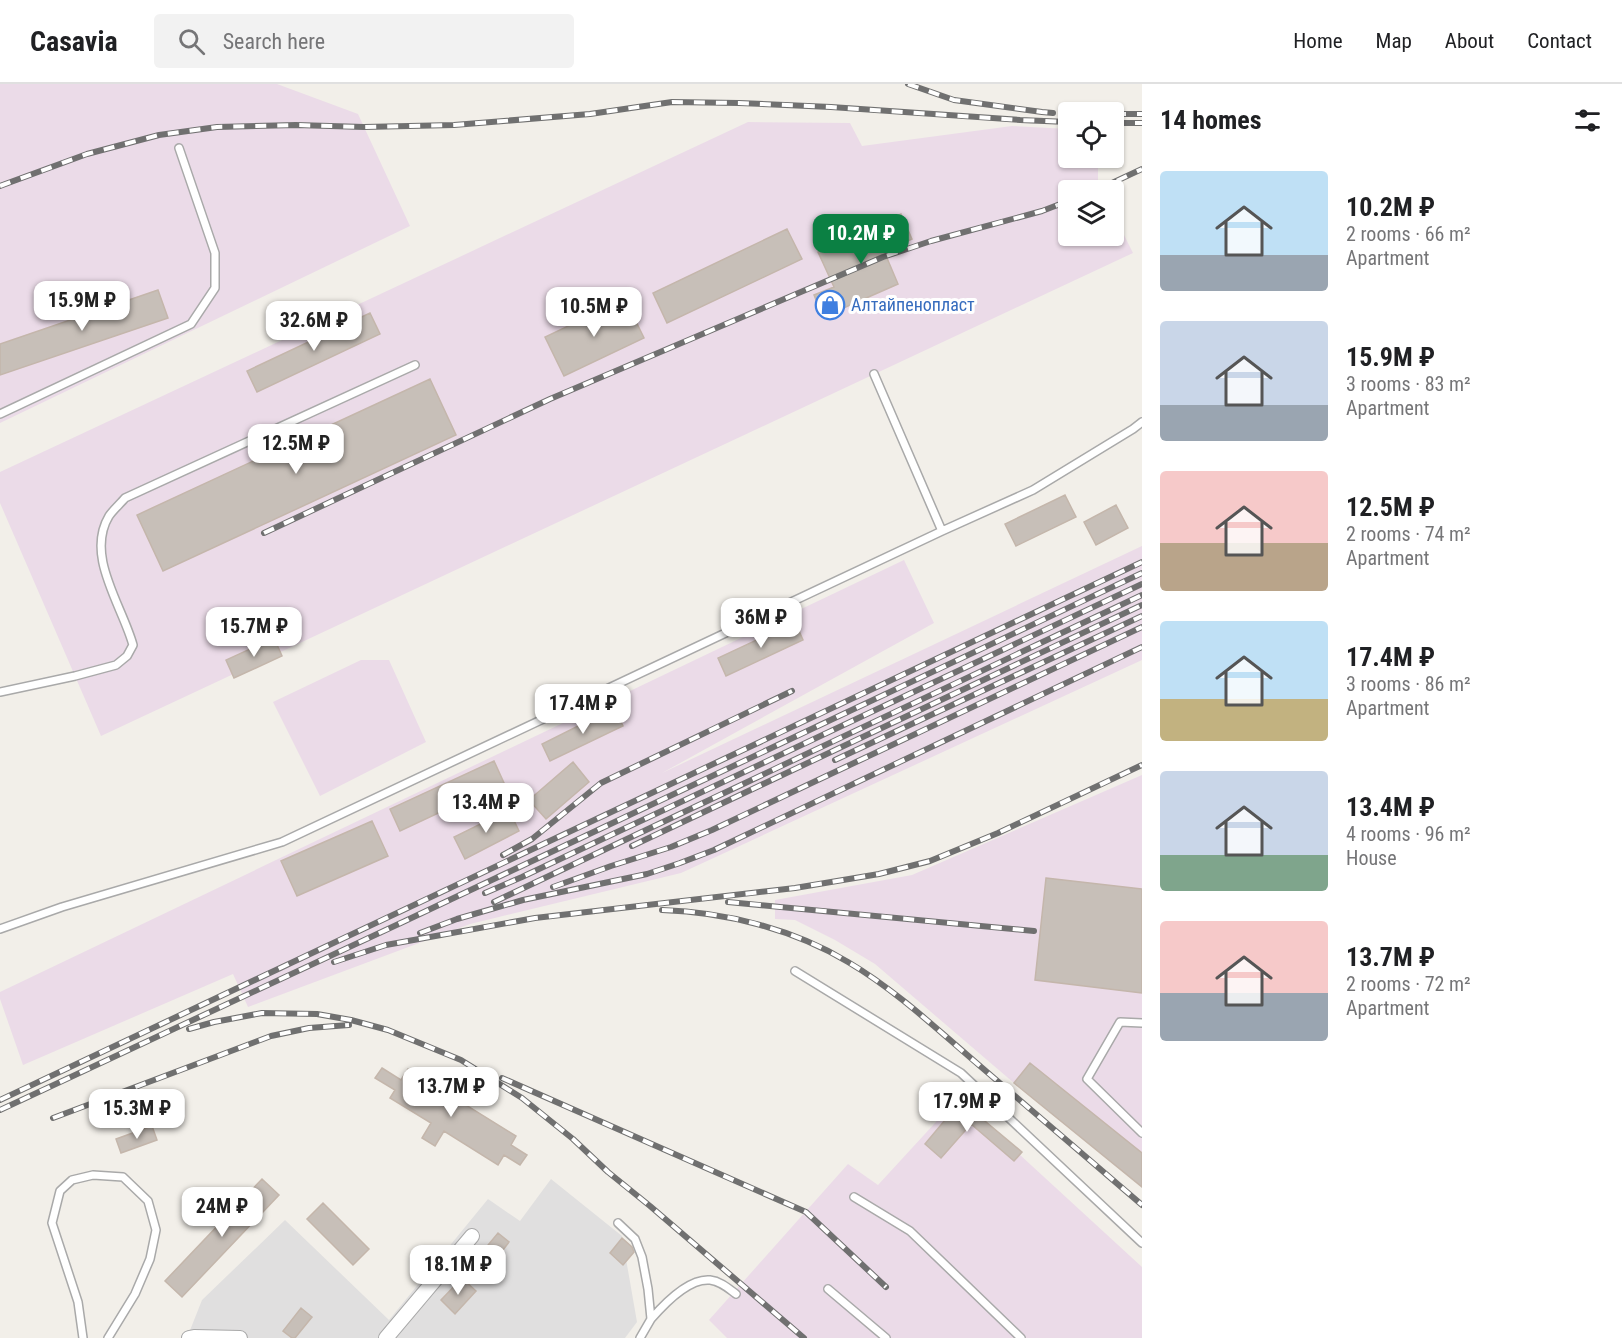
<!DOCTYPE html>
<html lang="en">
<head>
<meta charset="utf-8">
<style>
  :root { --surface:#fff; --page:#f2f2f2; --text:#202124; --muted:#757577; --line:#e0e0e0; --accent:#0b8043 }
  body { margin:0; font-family:"Roboto Condensed",sans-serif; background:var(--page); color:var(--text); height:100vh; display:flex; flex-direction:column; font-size:22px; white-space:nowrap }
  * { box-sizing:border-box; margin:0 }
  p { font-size:20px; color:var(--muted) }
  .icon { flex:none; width:33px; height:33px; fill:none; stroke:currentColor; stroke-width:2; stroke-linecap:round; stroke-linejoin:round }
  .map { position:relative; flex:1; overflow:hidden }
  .side { display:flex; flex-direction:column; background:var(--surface); width:480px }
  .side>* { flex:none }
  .tools { position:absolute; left:1058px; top:18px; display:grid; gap:12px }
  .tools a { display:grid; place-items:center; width:66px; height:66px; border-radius:6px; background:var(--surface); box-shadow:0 2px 4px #0004; font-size:30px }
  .price { position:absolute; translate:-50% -51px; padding:0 14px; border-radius:12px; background:#fff; color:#222; font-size:20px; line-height:39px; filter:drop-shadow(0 2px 3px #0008) }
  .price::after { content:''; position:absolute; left:50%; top:36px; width:18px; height:14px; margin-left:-9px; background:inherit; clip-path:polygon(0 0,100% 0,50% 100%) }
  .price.selected { background:var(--accent); color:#fff }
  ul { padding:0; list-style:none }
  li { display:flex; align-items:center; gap:18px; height:150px; padding:0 18px }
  li span { display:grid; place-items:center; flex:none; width:168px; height:120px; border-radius:6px; color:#555 }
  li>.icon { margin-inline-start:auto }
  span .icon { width:72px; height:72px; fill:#fffc; stroke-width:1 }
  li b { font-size:26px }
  h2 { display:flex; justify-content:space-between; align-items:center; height:72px; padding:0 18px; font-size:26px }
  header { display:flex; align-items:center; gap:36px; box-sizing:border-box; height:84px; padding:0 30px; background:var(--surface); border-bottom:2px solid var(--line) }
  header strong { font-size:28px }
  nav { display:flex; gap:33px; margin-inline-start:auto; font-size:21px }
  .search { width:420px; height:54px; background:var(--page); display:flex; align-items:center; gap:15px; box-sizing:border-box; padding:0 21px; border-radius:6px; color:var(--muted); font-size:22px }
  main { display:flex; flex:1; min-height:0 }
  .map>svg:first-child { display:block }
  .residential { fill:#e0dfdf }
  .industrial { fill:#ebdbe8 }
  .building { fill:#c7bfb8; stroke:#c4b6ab; stroke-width:1.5 }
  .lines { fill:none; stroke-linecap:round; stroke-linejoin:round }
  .service-casing { stroke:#a9a9a9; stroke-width:10 }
  .minor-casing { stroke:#a9a9a9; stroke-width:16 }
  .service { stroke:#fff; stroke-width:7 }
  .minor { stroke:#fff; stroke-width:14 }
  .rail-casing { stroke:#707070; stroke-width:6 }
  .rail { stroke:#fff; stroke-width:4; stroke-dasharray:11; stroke-linecap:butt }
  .labels { text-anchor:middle; stroke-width:6; stroke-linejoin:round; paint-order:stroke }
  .shop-label { font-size:18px; fill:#366cbe; stroke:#fff; text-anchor:start }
</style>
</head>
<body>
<header>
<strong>Casavia</strong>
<div class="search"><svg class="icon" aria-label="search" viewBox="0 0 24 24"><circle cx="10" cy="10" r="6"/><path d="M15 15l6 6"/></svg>Search here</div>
<nav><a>Home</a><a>Map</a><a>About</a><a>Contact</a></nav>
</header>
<main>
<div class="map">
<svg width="1142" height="1254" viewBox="0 0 1142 1254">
  <rect width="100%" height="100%" fill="#f2efe9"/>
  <path class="residential" d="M551,1095L622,1152L637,1238L625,1254H187L202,1216L285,1136L389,1236L488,1115L520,1137Z"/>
  <path class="industrial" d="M0,0H277L358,30L410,142L0,339Z
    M748,38L850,39L862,62L1012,42L1068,45V74H1098V99L1102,106H1068V152H1113V129L1133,169L101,652L0,419V388Z
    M1142,462V576L681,789L470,840L248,923L233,890L23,981L0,915V908L904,476L934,539L662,689Z
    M361,576H389L426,658L320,712L273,618Z
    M1142,691V1103L1014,999L875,880L835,856L795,836L775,835V816L912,791Z
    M958,1014L1142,1183V1254H727L709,1236L848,1080L878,1101Z"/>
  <path class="building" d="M901,130L912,155L884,167L898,200L823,233L814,211L834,203L818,168Z
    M787,145L802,175L667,239L653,209Z
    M158,206L168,234L0,291V260Z
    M625,215L644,254L564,292L545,253Z
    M370,229L380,250L257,308L247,287Z
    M430,295L456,351L163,487L137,431Z
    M1065,411L1076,433L1016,462L1005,440Z
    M1116,421L1128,444L1096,461L1084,438Z
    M795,538L803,556L726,592L718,574Z
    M274,554L282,572L234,594L226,576Z
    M614,624L623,642L550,677L542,660Z
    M494,677L504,699L478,711L473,701L455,709L460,719L400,747L390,725Z
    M573,678L589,698L546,735L529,716Z
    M509,726L519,747L465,775L454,753Z
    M372,737L388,772L297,812L281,777Z
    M1046,794L1142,805V909L1035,896Z
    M1030,979L1142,1069V1103L1014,999Z
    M382,984L401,996L408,985L516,1052L511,1061L527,1071L520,1081L504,1071L498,1081L444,1047L435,1062L422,1054L431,1039L390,1014L395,1006L375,994Z
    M961,1017L1022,1068L1014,1077L971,1040L941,1074L925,1060Z
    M152,1042L157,1056L121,1069L116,1055Z
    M262,1095L279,1111L182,1213L165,1197Z
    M323,1119L369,1165L353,1181L307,1135Z
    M498,1149L509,1158L500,1170L488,1161Z
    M622,1154L632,1163L634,1168L623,1181L610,1169Z
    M462,1194L476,1207L455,1230L441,1216Z
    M301,1224L312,1233L295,1254H292L283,1247Z"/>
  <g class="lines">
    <g class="service-casing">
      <path id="service" d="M874,290L942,447
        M0,330L191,240L215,204V169L179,64
        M0,608L75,592L116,581L127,572L133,561C122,521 85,472 109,432C113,426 120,420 125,414L415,281
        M0,845L62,823L282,758L942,447L1033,406L1133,345L1142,338
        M795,887L961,989L1142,1159
        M1142,939L1120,938L1087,995L1142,1049
        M854,1113L910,1147L1021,1254
        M618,1139L635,1155L642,1173L648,1205L651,1235L640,1254
        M828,1205L886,1254
        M651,1235C664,1220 689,1194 710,1196C720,1197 728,1204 736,1210
        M83,1254L78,1218L52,1139L60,1107L72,1096L93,1091L123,1093L148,1117L156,1146L150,1175L135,1210L108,1254"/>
    </g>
    <g class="minor-casing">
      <path id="minor" d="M189,1254L194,1253L240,1254
        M386,1254L472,1152"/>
    </g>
    <use href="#service" class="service"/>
    <use href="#minor" class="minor"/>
    <g class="rail-casing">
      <path id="rail" d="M908,0L954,16L1042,28L1053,29
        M1115,30H1142
        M1113,39H1142
        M0,102L87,70L159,51L217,43L296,41L364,43L454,41L590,30L672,18L739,19L831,23L1020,36L1068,38
        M1097,106L1142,85
        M264,449L550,315L883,173L931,157L1042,127L1068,117
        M835,676L1142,532
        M632,762L1142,521
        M503,771L532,755L601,699L792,607
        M553,803L611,782L671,763L712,746L1142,543
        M485,809L522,793L1142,500
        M494,818L1142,511
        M728,818L1034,847
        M662,826C725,828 793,845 848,878C899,908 942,950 987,988C1038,1032 1090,1076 1142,1121
        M420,849L457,835L523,816L647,790L680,779L714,766L1142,563
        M334,878L386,861L535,834L795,804L879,790L930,777L998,749L1142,681
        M189,945L214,938L262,929L317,930L351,936L388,946L461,976L522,1014L573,1055L608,1088L650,1122L804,1254
        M502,994L806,1128L886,1203
        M0,1016L1142,478
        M0,1026L405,837L1142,489
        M53,1034L271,952L309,944L349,941"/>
    </g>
    <use href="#rail" class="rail"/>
  </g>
  <defs>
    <g id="shop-ring" transform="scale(1.5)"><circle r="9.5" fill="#fff" stroke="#3f7fe0" stroke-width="1.5"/><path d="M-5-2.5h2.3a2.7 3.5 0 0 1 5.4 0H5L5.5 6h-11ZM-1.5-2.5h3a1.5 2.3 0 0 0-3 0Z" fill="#3f7fe0"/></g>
  </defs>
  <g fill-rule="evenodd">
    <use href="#shop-ring" x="830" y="221"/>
  </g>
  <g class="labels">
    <g class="shop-label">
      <text x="851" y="227">Алтайпенопласт</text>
    </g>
  </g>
</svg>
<div class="tools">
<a><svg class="icon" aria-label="locate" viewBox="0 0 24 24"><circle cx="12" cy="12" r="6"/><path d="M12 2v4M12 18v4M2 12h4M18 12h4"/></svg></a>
<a><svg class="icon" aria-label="layers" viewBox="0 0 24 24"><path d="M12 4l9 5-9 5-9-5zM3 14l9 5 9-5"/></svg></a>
</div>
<b class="price selected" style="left:861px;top:181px">10.2M ₽</b>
<b class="price" style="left:82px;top:248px">15.9M ₽</b>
<b class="price" style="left:594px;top:254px">10.5M ₽</b>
<b class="price" style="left:314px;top:268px">32.6M ₽</b>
<b class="price" style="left:296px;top:391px">12.5M ₽</b>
<b class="price" style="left:761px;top:565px">36M ₽</b>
<b class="price" style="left:254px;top:574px">15.7M ₽</b>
<b class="price" style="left:583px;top:651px">17.4M ₽</b>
<b class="price" style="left:486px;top:750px">13.4M ₽</b>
<b class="price" style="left:451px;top:1034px">13.7M ₽</b>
<b class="price" style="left:967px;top:1049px">17.9M ₽</b>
<b class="price" style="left:137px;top:1056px">15.3M ₽</b>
<b class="price" style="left:222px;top:1154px">24M ₽</b>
<b class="price" style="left:458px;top:1212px">18.1M ₽</b>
</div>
<section class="side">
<h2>14 homes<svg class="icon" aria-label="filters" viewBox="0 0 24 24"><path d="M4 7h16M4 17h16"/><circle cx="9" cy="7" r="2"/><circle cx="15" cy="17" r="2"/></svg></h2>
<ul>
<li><span style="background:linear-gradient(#bfe0f5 70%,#9aa5b1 0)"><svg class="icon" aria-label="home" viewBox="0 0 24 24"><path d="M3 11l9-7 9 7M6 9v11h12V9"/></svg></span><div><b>10.2M ₽</b><p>2 rooms · 66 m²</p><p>Apartment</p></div></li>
<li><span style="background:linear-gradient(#c9d6e8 70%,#9aa5b1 0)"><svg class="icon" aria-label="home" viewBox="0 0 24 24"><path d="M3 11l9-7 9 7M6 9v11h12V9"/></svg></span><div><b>15.9M ₽</b><p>3 rooms · 83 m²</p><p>Apartment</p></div></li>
<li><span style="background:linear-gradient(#f6c9c9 60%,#b9a48a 0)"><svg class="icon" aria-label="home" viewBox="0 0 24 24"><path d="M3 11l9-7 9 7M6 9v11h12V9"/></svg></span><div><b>12.5M ₽</b><p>2 rooms · 74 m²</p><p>Apartment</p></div></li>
<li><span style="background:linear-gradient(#bfe0f5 65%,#c2b280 0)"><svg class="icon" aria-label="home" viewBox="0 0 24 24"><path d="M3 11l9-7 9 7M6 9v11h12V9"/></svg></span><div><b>17.4M ₽</b><p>3 rooms · 86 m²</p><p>Apartment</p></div></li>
<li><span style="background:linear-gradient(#c9d6e8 70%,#7fa58c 0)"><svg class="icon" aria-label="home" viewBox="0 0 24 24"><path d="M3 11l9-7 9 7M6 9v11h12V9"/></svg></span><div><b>13.4M ₽</b><p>4 rooms · 96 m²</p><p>House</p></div></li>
<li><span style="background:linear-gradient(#f6c9c9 60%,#9aa5b1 0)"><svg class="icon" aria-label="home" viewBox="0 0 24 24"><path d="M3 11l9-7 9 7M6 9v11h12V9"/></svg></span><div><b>13.7M ₽</b><p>2 rooms · 72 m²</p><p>Apartment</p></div></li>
</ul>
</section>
</main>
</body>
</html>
